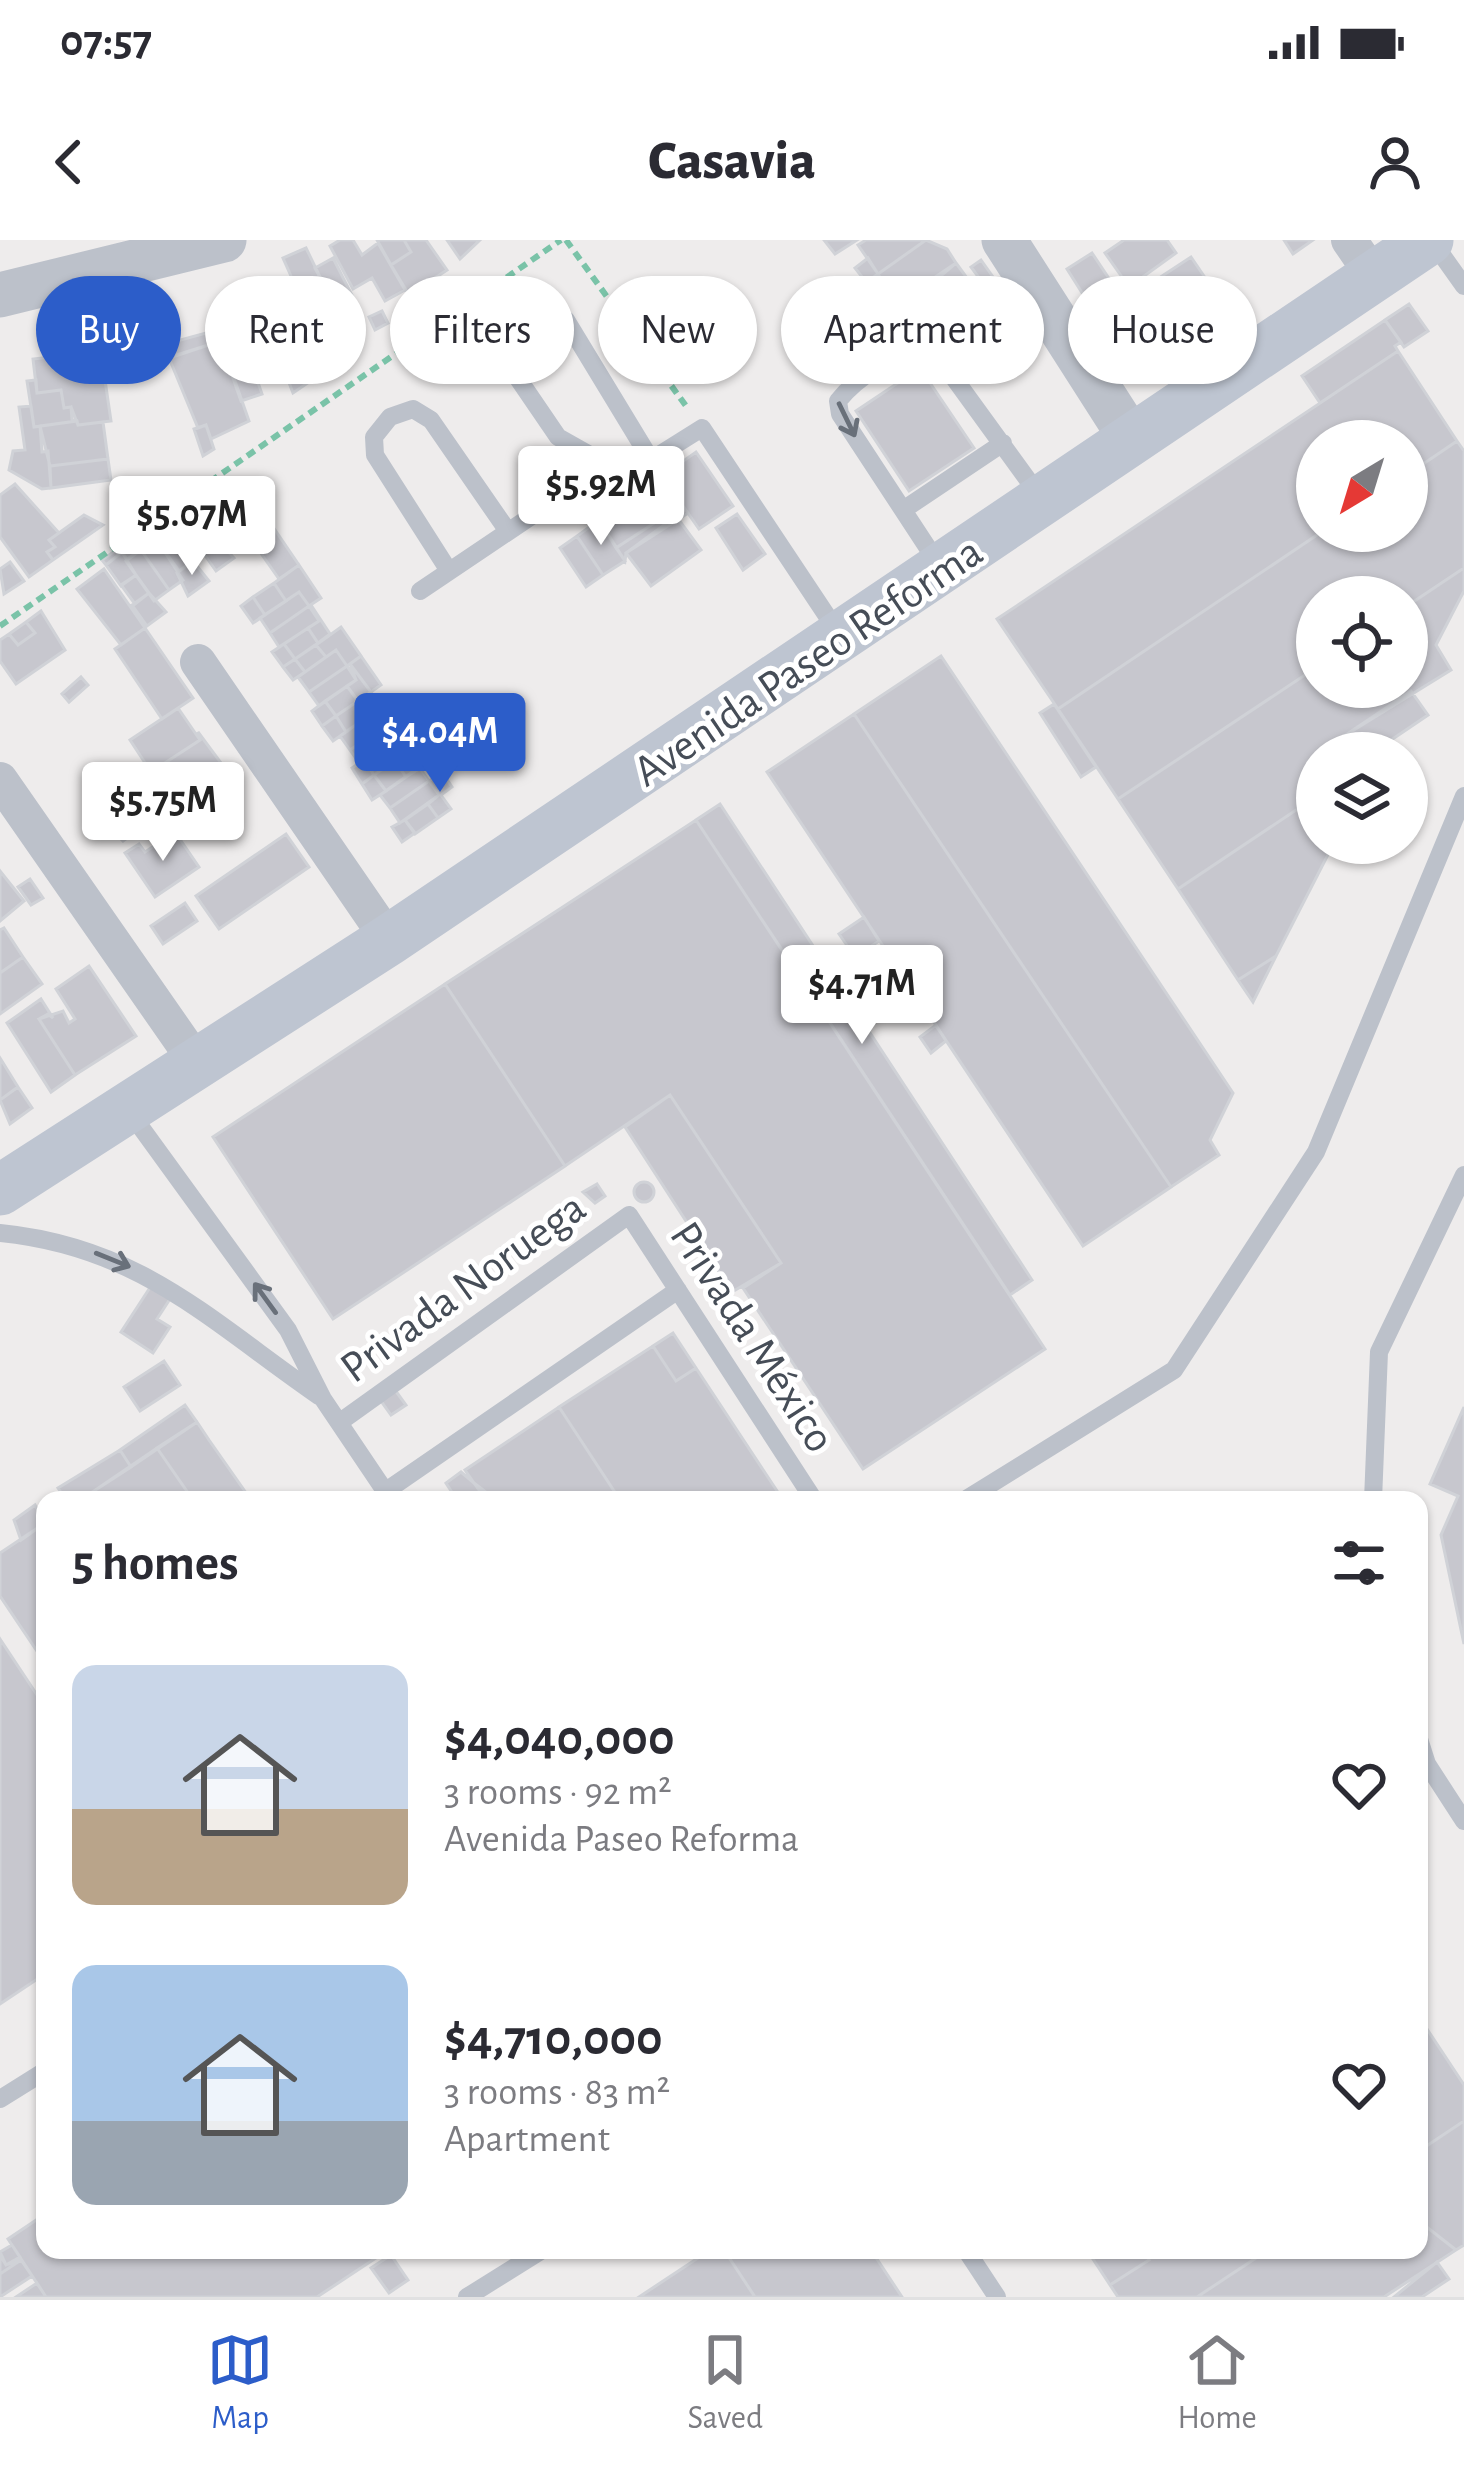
<!DOCTYPE html>
<html lang="en">
<head>
<meta charset="utf-8">
<style>
  :root { --surface:#fff; --page:#f2f2f3; --text:#2b2b33; --muted:#7c7c81; --line:#e1e1e2; --accent:#2c5dc9 }
  body { margin:0; font-family:"Alegreya Sans",sans-serif; background:var(--page); color:var(--text); height:100vh; display:flex; flex-direction:column; font-size:45px; white-space:nowrap }
  * { box-sizing:border-box; margin:0 }
  p { font-size:39px; color:var(--muted) }
  .icon { flex:none; width:66px; height:66px; fill:none; stroke:currentColor; stroke-width:2; stroke-linecap:round; stroke-linejoin:round }
  .map { position:relative; flex:1; overflow:hidden }
  .side { position:absolute; left:36px; top:1251px; width:1392px; height:768px; display:flex; flex-direction:column; background:var(--surface); border-radius:24px; box-shadow:0 3px 9px #0004 }
  .side>* { flex:none }
  .banner { position:absolute; left:36px; top:36px; width:1392px; height:108px; display:flex; gap:24px }
  .needle { width:78px; rotate:218deg }
  .fabs { position:absolute; left:1296px; top:180px; display:grid; gap:24px }
  .fabs a { display:grid; place-items:center; width:132px; height:132px; border-radius:50%; background:var(--surface); box-shadow:0 3px 9px #0004; font-size:60px }
  .price { position:absolute; translate:-50% -102px; padding:0 27px; border-radius:12px; background:#fff; color:#222; font-size:39px; line-height:78px; filter:drop-shadow(0 3px 6px #0008) }
  .price::after { content:''; position:absolute; left:50%; top:72px; width:36px; height:27px; margin-left:-18px; background:inherit; clip-path:polygon(0 0,100% 0,50% 100%) }
  .price.on { background:var(--accent); color:#fff }
  ul { padding:0; list-style:none }
  li { display:flex; align-items:center; gap:36px; height:300px; padding:0 36px }
  li span { display:grid; place-items:center; flex:none; width:336px; height:240px; border-radius:24px; color:#555 }
  li>.icon { margin-inline-start:auto }
  span .icon { width:144px; height:144px; fill:#fffc; stroke-width:1 }
  li b { font-size:51px }
  h2 { display:flex; justify-content:space-between; align-items:center; height:144px; padding:0 36px; font-size:51px }
  .chip { padding:0 42px; border-radius:54px; background:var(--surface); box-shadow:0 3px 9px #0004; font-size:42px; line-height:108px }
  .chip.on { background:var(--accent); color:#fff }
  .status { display:flex; justify-content:space-between; align-items:center; height:84px; padding:0 60px; background:var(--surface); direction:ltr }
  .status svg { height:33px; fill:currentColor }
  header { display:flex; justify-content:space-between; align-items:center; height:156px; padding:0 36px; background:var(--surface); font-size:54px; font-weight:800 }
  .menu { display:flex; justify-content:space-around; align-items:center; height:168px; border-top:3px solid var(--line); background:var(--surface); font-size:33px; color:var(--muted) }
  .menu a { display:grid; justify-items:center; gap:6px }
  .menu .on { color:var(--accent) }
  .map>svg:first-child { display:block }
  .building { fill:#c7c7ce; stroke:#d0d2d7; stroke-width:3 }
  .lines { fill:none; stroke-linecap:round; stroke-linejoin:round }
  .path { stroke:#7ac3a8; stroke-width:6; stroke-dasharray:9 6; stroke-linecap:butt }
  .service { stroke:#bcc1ca; stroke-width:18 }
  .minor { stroke:#bcc1ca; stroke-width:36 }
  .tertiary { stroke:#bcc1ca; stroke-width:45 }
  .secondary { stroke:#bec5d1; stroke-width:51 }
  .oneway { stroke:#69707a }
  .labels { text-anchor:middle; stroke-width:10; stroke-linejoin:round; paint-order:stroke }
  .street-label { font-size:45px; fill:#464d57; stroke:#fff }
</style>
</head>
<body>
<div class="status"><b>07:57</b><svg viewBox="0 0 49 12"><path d="M0 12V9h3v3zM5 12V6h3v6zM10 12V3h3v9zM15 12V0h3v12zM26 1h20v11H26zM47 4h2v5h-2z"/></svg></div>
<header><svg class="icon" aria-label="back" viewBox="0 0 24 24"><path d="M15 5l-7 7 7 7"/></svg>Casavia<svg class="icon" aria-label="person" viewBox="0 0 24 24"><circle cx="12" cy="8" r="4"/><path d="M4 21q1-7 8-7t8 7"/></svg></header>
<div class="map">
<svg width="1464" height="2057" viewBox="0 0 1464 2057">
  <rect width="100%" height="100%" fill="#eeecec"/>
  <path class="building" d="M340,0H353L362,15L378,3L405,50L385,61L372,38L353,49L330,6Z
    M377,0H404L411,12L391,25Z
    M404,0H426L447,30L409,55L391,25L411,12Z
    M447,0H480L460,19Z
    M824,0H857L835,14Z
    M866,0H926L878,34L858,5Z
    M926,0L947,9L956,23L913,52L905,39L889,50L878,34Z
    M1124,0H1167L1176,13L1129,47L1105,13Z
    M1284,0H1313L1293,14Z
    M306,8L323,43L299,54L283,18Z
    M1092,13L1112,43L1101,50L1111,48L1121,62L1098,78L1067,29Z
    M1191,17L1221,61L1181,87L1153,42Z
    M333,18L357,65L319,85L302,52L323,43L315,28Z
    M868,18L878,34L866,42L855,28Z
    M981,20L998,44L988,50L971,27Z
    M956,23L970,42L964,46L974,59L939,82L916,57Z
    M993,47L1007,68L989,80L974,59Z
    M921,48L916,57L939,82L904,106L881,76Z
    M300,58L329,124L291,138L263,70Z
    M1128,58L1145,81L1167,65L1181,87L1127,123L1098,78Z
    M974,59L1001,98L987,108L997,122L976,137L969,127L974,124L943,79Z
    M1409,64L1428,91L1404,107L1385,80Z
    M382,71L388,83L375,90L369,77Z
    M259,72L279,120L254,131L262,154L241,161L223,109L242,103L235,83Z
    M943,79L953,94L936,105L926,91Z
    M1385,80L1401,102L1395,106L1398,111L1320,163L1302,136Z
    M1022,81L1034,100L1013,114L999,95Z
    M217,90L221,101L167,118L162,105Z
    M221,101L249,181L211,199L206,185L198,188L169,118Z
    M1398,111L1457,201L1407,235V201H1317V291H1323L1058,469L997,379Z
    M94,112L95,122L110,120L113,139L105,140L111,181L78,185L71,167L64,168L61,150L37,153L33,119Z
    M279,120L283,128L258,141L254,131Z
    M329,124L331,127L293,153L288,140Z
    M920,128L974,208L909,251L856,171Z
    M36,140L37,153L61,150L64,168L71,167L72,180L77,181L34,187L27,141Z
    M31,166L34,187L40,186L42,212L48,211L51,248L42,249L9,230L13,211L25,210L19,167Z
    M77,181L78,185L103,182L108,219L50,226L40,186Z
    M206,185L214,209L203,216L194,189Z
    M1457,201L1464,211V328L1407,366V357H1317V427L1118,559L1058,469L1323,291H1407V235Z
    M696,212L733,266L699,289L662,236Z
    M108,219L111,240L51,248L50,226Z
    M662,236L682,265L616,308L599,280Z
    M241,240L249,252L235,262L227,250Z
    M15,244L59,293L49,300L55,307L47,312L53,320L29,337L0,297V255Z
    M227,250L255,290L238,303L211,262Z
    M203,251L218,273L199,287L183,265Z
    M249,252L258,265L244,275L235,262Z
    M258,265L299,325L279,339L248,295L255,290L244,275Z
    M682,265L688,273L626,313L625,321L616,308Z
    M218,273L238,303L225,311L205,282Z
    M737,274L765,314L743,330L716,288Z
    M84,275L103,285L53,320L47,312L55,307L49,300Z
    M676,276L701,310L651,346L626,313Z
    M599,280L625,321L603,335L577,296Z
    M205,282L220,303L206,312L192,292Z
    M170,289L193,321L179,331L156,299Z
    M577,296L603,335L586,347L560,308Z
    M133,298L141,310L127,319L122,312L106,325L102,320Z
    M156,299L183,340L169,350L141,310Z
    M220,303L234,318L216,331L204,314Z
    M141,310L169,350L154,361L126,321Z
    M122,312L136,335L121,346L106,325Z
    M193,321L209,341L188,356L177,333Z
    M10,322L24,341L4,354L0,329Z
    M299,325L321,358L309,366L299,352L286,361L274,343Z
    M1464,328V351L1436,405L1451,430L1341,498L1352,513H1317V556L1178,649L1118,559L1317,427V447H1407V366Z
    M104,329L145,388L121,405L77,349Z
    M136,335L149,353L135,364L121,345Z
    M274,343L286,361L265,375L253,357Z
    M299,352L309,366L270,393L260,378Z
    M149,353L166,372L147,386L132,365Z
    M253,357L265,375L253,383L241,366Z
    M311,365L330,394L318,403L308,388L319,381Z
    M309,366L319,381L279,407L270,393Z
    M41,371L65,410L16,444L0,421V400L9,394L18,405L35,393L26,382Z
    M26,382L35,393L18,405L9,394Z
    M341,387L361,416L347,426L336,410L326,417L316,405Z
    M145,388L193,458L162,479L115,409Z
    M308,388L318,403L295,419L284,404Z
    M284,404L295,419L283,427L272,412Z
    M316,405L326,417L305,432L295,419Z
    M336,410L347,426L309,452L298,437Z
    M361,416L381,445L371,452L350,424Z
    M941,416L1233,853L1210,900L1219,915L1171,947L854,474Z
    M295,419L305,432L293,440L283,427Z
    M350,424L371,452L358,461L347,446L356,440Z
    M347,426L356,440L319,466L309,452Z
    M81,437L88,445L69,462L62,454Z
    M347,446L358,461L336,476L325,461Z
    M1411,451L1428,475L1372,513H1352L1341,498Z
    M371,452L381,467L368,476L358,461Z
    M325,461L336,476L322,486L312,471Z
    M358,461L368,476L346,492L336,476Z
    M1054,464L1096,527L1081,537L1040,473Z
    M178,468L200,500L151,532L130,500Z
    M379,468L389,483L350,510L340,496Z
    M854,474L1171,947L1083,1006L767,532Z
    M402,475L421,502L410,510L389,483Z
    M336,476L346,492L333,501L322,486Z
    M389,483L399,496L360,524L350,510Z
    M198,492L224,527L174,564L151,532L200,500Z
    M399,496L410,510L395,521L384,506Z
    M421,502L433,520L406,537L395,521Z
    M384,506L395,521L374,535L364,520Z
    M364,520L374,535L362,544L352,528Z
    M395,521L406,537L386,551L374,535Z
    M419,527L429,541L390,568L380,555Z
    M150,531L174,564L123,601L99,577L105,573L100,567Z
    M442,532L452,547L441,555L451,569L438,578L428,564L439,555L429,541Z
    M374,535L386,551L372,560L362,544Z
    M429,541L439,555L400,583L390,568Z
    M1317,556V603H1334L1276,716L1238,740L1178,649Z
    M428,564L438,578L415,594L405,580Z
    M720,564L1032,1040L1010,1055L696,580Z
    M405,580L415,593L402,602L392,587Z
    M696,580L1045,1109L863,1229L743,1048L781,1023L670,855L565,926L445,744Z
    M175,592L199,627L155,657L125,613L139,604L145,612Z
    M286,594L309,627L219,689L196,656Z
    M0,631L24,661L0,681Z
    M30,639L43,658L31,665L18,647Z
    M185,663L197,681L163,704L151,686Z
    M864,677L879,701L855,717L839,694Z
    M4,688L23,717L0,733V690Z
    M1276,716L1253,762L1238,740Z
    M23,717L42,744L0,774V733Z
    M89,726L136,796L75,835L39,779L63,771L69,783L75,779L56,749Z
    M445,744L565,926L333,1079L213,897Z
    M41,759L53,778L48,774L39,779L75,835L51,852L7,783Z
    M936,785L946,801L931,813L920,797Z
    M0,818L18,847L0,860Z
    M18,847L32,868L10,884L0,860Z
    M670,855L781,1023L732,1052L625,887Z
    M634 952a10 10 0 1 1 20 0a10 10 0 1 1-20 0Z
    M597,944L605,956L595,963L583,952Z
    M151,1046L170,1059L157,1079L170,1087L153,1113L121,1092Z
    M673,1093L696,1128L676,1141L653,1106Z
    M653,1106L676,1141L696,1128L783,1260H620L559,1167Z
    M164,1121L180,1145L140,1171L124,1147Z
    M395,1150L406,1165L391,1175L381,1161Z
    M185,1165L197,1182L131,1227L120,1210Z
    M559,1167L620,1260H496L474,1243L465,1230Z
    M1464,1167V1404L1441,1295L1458,1256L1430,1244Z
    M197,1182L209,1200L251,1260H193L157,1208Z
    M157,1208L193,1260H92L88,1255Z
    M120,1210L131,1227L80,1260H66L58,1248Z
    M461,1232L474,1243L486,1260H457L446,1243Z
    M35,1265L45,1283L21,1300L14,1280Z
    M45,1283V1423L0,1356V1313Z
    M0,1399L45,1467V1734L0,1764Z
    M1425,1786L1464,1845V1881L1419,1911V1788Z
    M1464,1881V2005L1456,2010L1419,1981V1911Z
    M45,1974V2010H388L317,2057H46L8,1999Z
    M1419,1981L1456,2010L1384,2057H1197L1268,2010H1419Z
    M12,2005L20,2017L6,2025L0,2012Z
    M710,2010H724L755,2057H639Z
    M724,2010H871L902,2057H755Z
    M1087,2010H1142L1149,2020L1110,2045Z
    M1142,2010H1268L1197,2057H1118L1110,2045L1149,2020Z
    M0,2015L6,2025L21,2020L0,2034Z
    M391,2015L408,2040L389,2053L371,2028Z
    M21,2020L32,2036L0,2057V2034Z
    M1437,2022L1449,2039L1422,2057H1394Z
    M37,2043L46,2057H16Z"/>
  <g class="lines">
    <path class="path" d="M566,0L686,166
      M0,386L561,0"/>
    <path class="service" d="M1432,1L1464,46
      M613,228L558,197L500,112C503,76 536,62 566,80L651,220
      M903,270L1003,203
      M939,325L840,174L838,161C856,138 902,107 930,105L1041,258
      M449,331L375,215L374,197L390,177L413,169L431,180L507,290
      M420,351L585,240L651,220L702,188L839,394
      M129,871L288,1090L323,1159L391,1260
      M0,993C140,1007 209,1080 319,1156
      M340,1182L629,975L814,1260
      M386,1251L678,1050
      M965,1260L1174,1130L1316,912L1464,556
      M1373,1260L1379,1112L1464,935
      M1419,1499L1427,1524L1464,1581
      M0,1859L45,1831
      M966,2010L997,2057
      M467,2057L542,2010"/>
    <path class="minor" d="M1349,0L1373,35
      M198,422L389,700
      M0,540L197,823"/>
    <path class="tertiary" d="M1004,0L1132,200
      M0,55L224,0"/>
    <path class="secondary" d="M0,950L389,700L1428,0"/>
  </g>
  <defs><path id="oneway-shaft" d="M-6 0H5M1.5-3L5.5 0L1.5 3" fill="none" stroke-width="1.6" stroke-linecap="round" stroke-linejoin="round" transform="scale(3)"/></defs>
  <g class="oneway">
    <use href="#oneway-shaft" transform="translate(847 180) rotate(64)"/>
    <use href="#oneway-shaft" transform="translate(113 1020) rotate(22)"/>
    <use href="#oneway-shaft" transform="translate(265 1058) rotate(-126)"/>
  </g>
  <g class="labels">
    <g class="street-label">
      <text transform="translate(807 420) rotate(-34)" y="16">Avenida Paseo Reforma</text>
      <text transform="translate(462 1046) rotate(-36)" y="16">Privada Noruega</text>
      <text transform="translate(754 1096) rotate(57)" y="16">Privada México</text>
    </g>
  </g>
</svg>
<div class="fabs">
<a><svg class="needle" viewBox="-14 -14 28 28"><path d="M0-13l5 13h-10z" fill="#e53935"/><path d="M0 13l5-13h-10z" fill="#7c7c81"/></svg></a>
<a><svg class="icon" aria-label="locate" viewBox="0 0 24 24"><circle cx="12" cy="12" r="6"/><path d="M12 2v4M12 18v4M2 12h4M18 12h4"/></svg></a>
<a><svg class="icon" aria-label="layers" viewBox="0 0 24 24"><path d="M12 4l9 5-9 5-9-5zM3 14l9 5 9-5"/></svg></a>
</div>
<b class="price" style="left:601px;top:308px">$5.92M</b>
<b class="price" style="left:192px;top:338px">$5.07M</b>
<b class="price on" style="left:440px;top:555px">$4.04M</b>
<b class="price" style="left:163px;top:624px">$5.75M</b>
<b class="price" style="left:862px;top:807px">$4.71M</b>
<div class="banner">
<a class="chip on">Buy</a>
<a class="chip">Rent</a>
<a class="chip">Filters</a>
<a class="chip">New</a>
<a class="chip">Apartment</a>
<a class="chip">House</a>
</div>
<section class="side">
<h2>5 homes<svg class="icon" aria-label="filters" viewBox="0 0 24 24"><path d="M4 7h16M4 17h16"/><circle cx="9" cy="7" r="2"/><circle cx="15" cy="17" r="2"/></svg></h2>
<ul>
<li><span style="background:linear-gradient(#c9d6e8 60%,#b9a48a 0)"><svg class="icon" aria-label="home" viewBox="0 0 24 24"><path d="M3 11l9-7 9 7M6 9v11h12V9"/></svg></span><div><b>$4,040,000</b><p>3 rooms · 92 m²</p><p>Avenida Paseo Reforma</p></div><svg class="icon" aria-label="heart" viewBox="0 0 24 24"><path d="M12 20l-8-8c-3-5 5-10 8-4 3-6 11-1 8 4z"/></svg></li>
<li><span style="background:linear-gradient(#a9c7e8 65%,#9aa5b1 0)"><svg class="icon" aria-label="home" viewBox="0 0 24 24"><path d="M3 11l9-7 9 7M6 9v11h12V9"/></svg></span><div><b>$4,710,000</b><p>3 rooms · 83 m²</p><p>Apartment</p></div><svg class="icon" aria-label="heart" viewBox="0 0 24 24"><path d="M12 20l-8-8c-3-5 5-10 8-4 3-6 11-1 8 4z"/></svg></li>
</ul>
</section>
</div>
<nav class="menu">
<a class="on"><svg class="icon" aria-label="map" viewBox="0 0 24 24"><path d="M3 6l6-2 6 2 6-2v14l-6 2-6-2-6 2zM9 4v14M15 6v14"/></svg>Map</a>
<a><svg class="icon" aria-label="saved" viewBox="0 0 24 24"><path d="M7 4h10v16l-5-4-5 4z"/></svg>Saved</a>
<a><svg class="icon" aria-label="home" viewBox="0 0 24 24"><path d="M3 11l9-7 9 7M6 9v11h12V9"/></svg>Home</a>
</nav>
</body>
</html>
